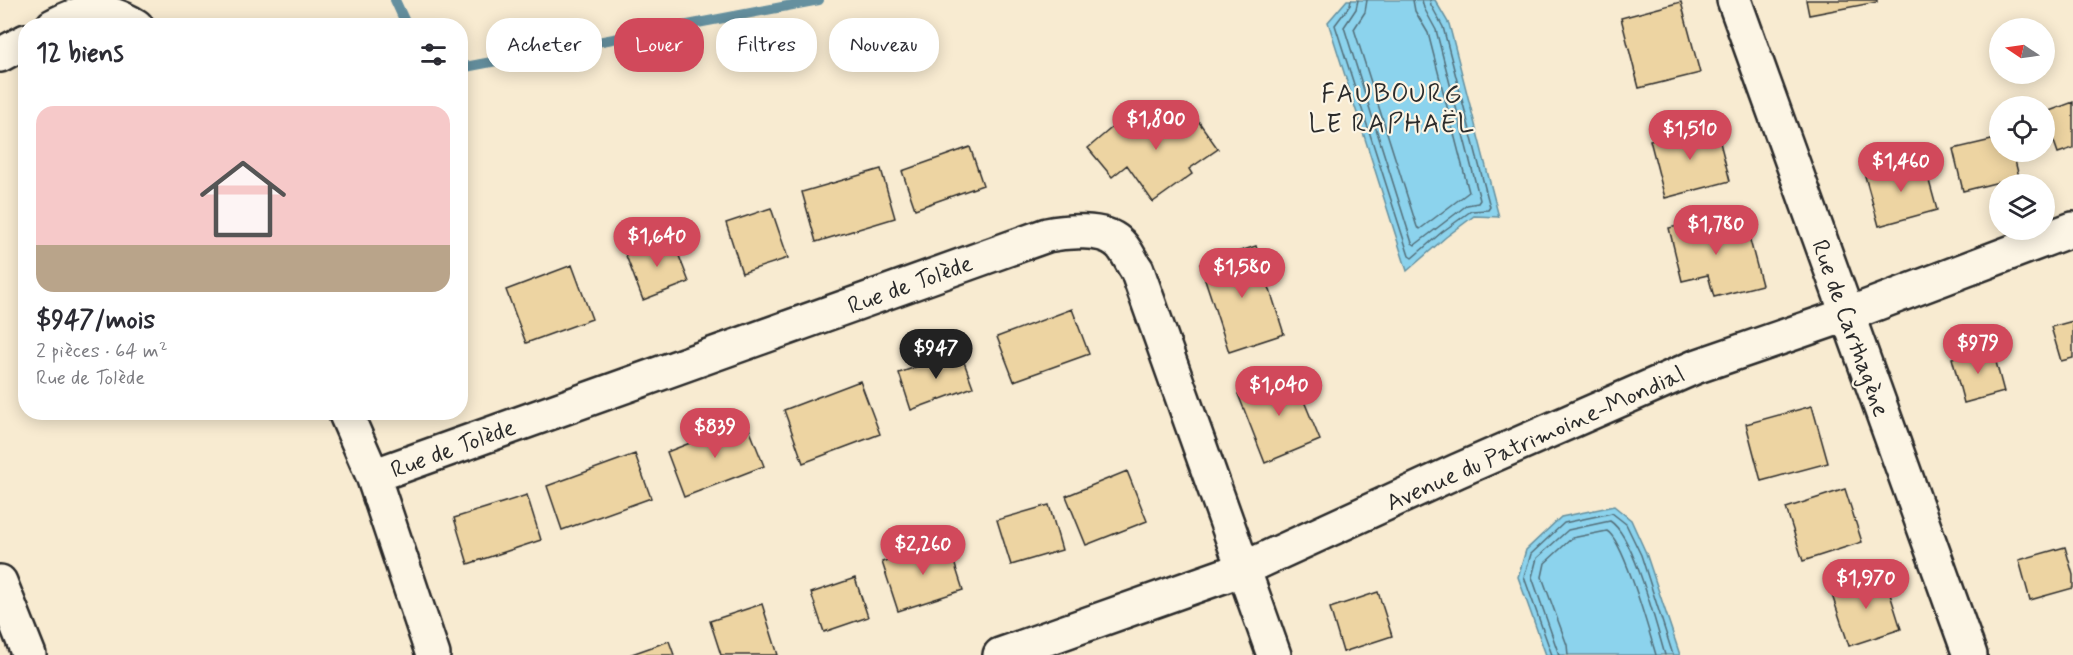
<!DOCTYPE html>
<html lang="fr">
<head>
<meta charset="utf-8">
<style>
  :root { --surface:#fff; --page:#f2f2f3; --text:#2b2b33; --muted:#7c7c81; --line:#e1e1e2; --accent:#d1495b }
  body { margin:0; font-family:Mynerve,sans-serif; background:var(--page); color:var(--text); height:100vh; display:flex; flex-direction:column; font-size:22px; white-space:nowrap }
  * { box-sizing:border-box; margin:0 }
  p { font-size:20px; color:var(--muted) }
  .icon { flex:none; width:33px; height:33px; fill:none; stroke:currentColor; stroke-width:2; stroke-linecap:round; stroke-linejoin:round }
  .map { position:relative; flex:1; overflow:hidden }
  .drawer { position:absolute; left:18px; top:18px; width:450px; height:402px; display:flex; flex-direction:column; background:var(--surface); border-radius:24px; box-shadow:0 3px 15px #0003 }
  .drawer>* { flex:none }
  .banner { position:absolute; left:486px; top:18px; width:570px; height:54px; display:flex; gap:12px }
  .needle { width:39px; rotate:283deg }
  .tools { position:absolute; left:1989px; top:18px; display:grid; gap:12px }
  .tools a { display:grid; place-items:center; width:66px; height:66px; border-radius:50%; background:var(--surface); box-shadow:0 3px 15px #0003; font-size:30px }
  .price { position:absolute; translate:-50% -51px; padding:0 14px; border-radius:21px; background:var(--accent); color:#fff; font-size:20px; line-height:39px; filter:drop-shadow(0 2px 3px #0008) }
  .price::after { content:''; position:absolute; left:50%; top:36px; width:18px; height:14px; margin-left:-9px; background:inherit; clip-path:polygon(0 0,100% 0,50% 100%) }
  .price.on { background:#222; color:#fff }
  ul { padding:0; list-style:none }
  li { display:grid; align-content:center; gap:12px; height:318px; padding:0 18px }
  li+li { border-top:2px solid var(--line) }
  li span { display:grid; place-items:center; height:186px; border-radius:18px; color:#555 }
  li>.icon { margin-inline-start:auto }
  span .icon { width:108px; height:108px; fill:#fffc; stroke-width:1 }
  li b { font-size:26px }
  h2 { display:flex; justify-content:space-between; align-items:center; height:72px; padding:0 18px; font-size:26px }
  .chip { padding:0 21px; border-radius:24px; background:var(--surface); box-shadow:0 3px 15px #0003; font-size:21px; line-height:54px }
  .chip.on { background:var(--accent); color:#fff }
  .map>svg:first-child { display:block }
  .water { fill:#8cd3ed; stroke:#65909f; stroke-width:1.5 }
  .lines { fill:none; stroke-linecap:round; stroke-linejoin:round }
  .shore { stroke:#526e79; stroke-width:1.5 }
  .stream { stroke:#65909f; stroke-width:10 }
  .building { fill:#edd4a2; stroke:#2b2b2b; stroke-width:1.5 }
  .street-casing { stroke:#2b2b2b; stroke-width:38 }
  .street { stroke:#fcf5e5; stroke-width:33 }
  .labels { text-anchor:middle; stroke-width:4.5; stroke-linejoin:round; paint-order:stroke }
  .street-label { font-size:24px; fill:#2b2b2b; stroke:#fcf5e5 }
  .neighbourhood-label { font-size:26px; letter-spacing:1.5px; fill:#2b2b2b; stroke:#fcf5e5 }
</style>
</head>
<body>
<div class="map">
<svg width="2073" height="655" viewBox="0 0 2073 655">
  <rect width="100%" height="100%" fill="#f8ebd1"/>
  <filter id="ink" filterUnits="userSpaceOnUse"><feTurbulence type="fractalNoise" baseFrequency=".0167" numOctaves="2"/><feDisplacementMap in="SourceGraphic" scale="12" xChannelSelector="R" yChannelSelector="G"/><feConvolveMatrix kernelMatrix="1 2 1 2 8 2 1 2 1" color-interpolation-filters="sRGB"/></filter>
  <g filter="url(#ink)">
    <path class="water" d="M1347,0H1435L1449,24L1499,217L1474,216L1446,237L1407,271L1328,22Z
      M1614,506L1631,520L1646,553L1680,655H1546L1518,577L1526,550L1561,517Z"/>
    <g class="lines">
      <path class="shore" d="M1351,0L1350,5L1335,25L1409,256L1412,258L1442,232L1471,211L1488,210L1490,207L1443,27L1431,5L1430,0
        M1358,0L1356,9L1344,27L1412,243L1415,245L1467,205L1478,203L1480,200L1436,30L1424,8L1422,0
        M1367,0L1365,12L1354,29L1417,227L1420,229L1469,192L1428,33L1415,11L1413,0
        M1552,655L1524,577L1531,554L1564,523L1612,513L1626,524L1641,555L1673,655
        M1559,655L1532,577L1537,558L1568,530L1610,521C1634,536 1656,625 1665,655
        M1568,655L1567,645L1542,577L1545,563L1572,538L1607,531C1624,541 1649,632 1656,655"/>
      <path class="stream" d="M395,0L407,26
        M460,68L819,0"/>
    </g>
    <path class="building" d="M1806,0H1877V2L1809,15Z
      M1681,2L1700,73L1639,88L1621,18Z
      M2073,102V148L2058,153L2044,113Z
      M1187,105L1218,149L1189,169L1192,174L1153,202L1127,165L1112,177L1088,148L1116,124L1122,132L1148,113L1157,125Z
      M1715,123L1730,181L1665,198L1650,140Z
      M2000,138V152H2013L2019,177L1963,191L1953,149Z
      M970,147L983,185L915,209L902,171Z
      M1923,159L1937,210L1879,226L1865,176Z
      M881,169L895,218L816,242L802,192Z
      M771,208L788,258L742,273L726,223Z
      M1721,216L1726,235L1747,229L1762,285L1714,297L1708,275L1682,281L1669,228Z
      M671,235L689,282L643,300L625,253Z
      M1256,246L1284,334L1229,352L1200,264Z
      M572,265L592,319L526,343L506,290Z
      M1072,309L1089,354L1014,381L997,337Z
      M2073,321V358L2061,361L2051,327Z
      M1992,347L2004,392L1964,403L1952,358Z
      M960,351L973,387L911,410L899,373Z
      M1292,372L1320,440L1265,463L1238,394Z
      M860,381L880,434L803,463L784,410Z
      M1812,406L1828,463L1761,481L1746,424Z
      M746,421L764,466L684,497L667,452Z
      M635,454L651,498L562,530L547,486Z
      M1127,471L1147,521L1086,545L1066,496Z
      M1845,489L1862,542L1803,561L1786,508Z
      M527,495L541,540L468,564L454,518Z
      M1049,505L1062,550L1011,565L997,520Z
      M947,540L963,590L898,611L882,562Z
      M2065,547L2073,575V588L2030,600L2019,560Z
      M1884,575L1901,629L1849,646L1831,592Z
      M855,578L868,617L824,632L811,593Z
      M1378,592L1392,636L1343,652L1330,608Z
      M762,604L778,655H721L710,621Z
      M669,641L674,655H629Z"/>
    <g class="lines">
      <g class="street-casing">
        <path id="street" d="M1734,0L1970,655
          M53,26C85,8 104,7 136,26
          M0,55L26,41
          M345,412L373,476L433,655
          M373,476L1047,235C1066,231 1103,228 1118,242C1126,248 1131,262 1137,270L1274,655
          M0,582L29,655
          M1000,655L1243,569L1457,471L1695,367L1846,315L2073,229"/>
      </g>
      <use href="#street" class="street"/>
    </g>
  </g>
  <g class="labels">
    <g class="street-label">
      <text transform="translate(910 284) rotate(-20)" y="8">Rue de Tolède</text>
      <text transform="translate(1851 328) rotate(70)" y="8">Rue de Carthagène</text>
      <text transform="translate(1535 438) rotate(-24)" y="8">Avenue du Patrimoine-Mondial</text>
      <text transform="translate(453 448) rotate(-20)" y="8">Rue de Tolède</text>
    </g>
    <g class="neighbourhood-label">
      <text x="1392" y="102">FAUBOURG<tspan x="1392" dy="30">LE RAPHAËL</tspan></text>
    </g>
  </g>
</svg>
<div class="tools">
<a><svg class="needle" viewBox="-14 -14 28 28"><path d="M0-13l5 13h-10z" fill="#e53935"/><path d="M0 13l5-13h-10z" fill="#7c7c81"/></svg></a>
<a><svg class="icon" aria-label="locate" viewBox="0 0 24 24"><circle cx="12" cy="12" r="6"/><path d="M12 2v4M12 18v4M2 12h4M18 12h4"/></svg></a>
<a><svg class="icon" aria-label="layers" viewBox="0 0 24 24"><path d="M12 4l9 5-9 5-9-5zM3 14l9 5 9-5"/></svg></a>
</div>
<b class="price" style="left:1156px;top:151px">$1,800</b>
<b class="price" style="left:1690px;top:161px">$1,510</b>
<b class="price" style="left:1901px;top:193px">$1,460</b>
<b class="price" style="left:1716px;top:256px">$1,780</b>
<b class="price" style="left:657px;top:268px">$1,640</b>
<b class="price" style="left:1242px;top:299px">$1,580</b>
<b class="price" style="left:1978px;top:375px">$979</b>
<b class="price on" style="left:936px;top:380px">$947</b>
<b class="price" style="left:1279px;top:417px">$1,040</b>
<b class="price" style="left:715px;top:459px">$839</b>
<b class="price" style="left:923px;top:576px">$2,260</b>
<b class="price" style="left:1866px;top:610px">$1,970</b>
<div class="banner">
<a class="chip">Acheter</a>
<a class="chip on">Louer</a>
<a class="chip">Filtres</a>
<a class="chip">Nouveau</a>
</div>
<section class="drawer">
<h2>12 biens<svg class="icon" aria-label="filters" viewBox="0 0 24 24"><path d="M4 7h16M4 17h16"/><circle cx="9" cy="7" r="2"/><circle cx="15" cy="17" r="2"/></svg></h2>
<ul>
<li><span style="background:linear-gradient(#f6c9c9 75%,#b9a48a 0)"><svg class="icon" aria-label="home" viewBox="0 0 24 24"><path d="M3 11l9-7 9 7M6 9v11h12V9"/></svg></span><div><b>$947/mois</b><p>2 pièces · 64 m²</p><p>Rue de Tolède</p></div></li>
</ul>
</section>
</div>
</body>
</html>
